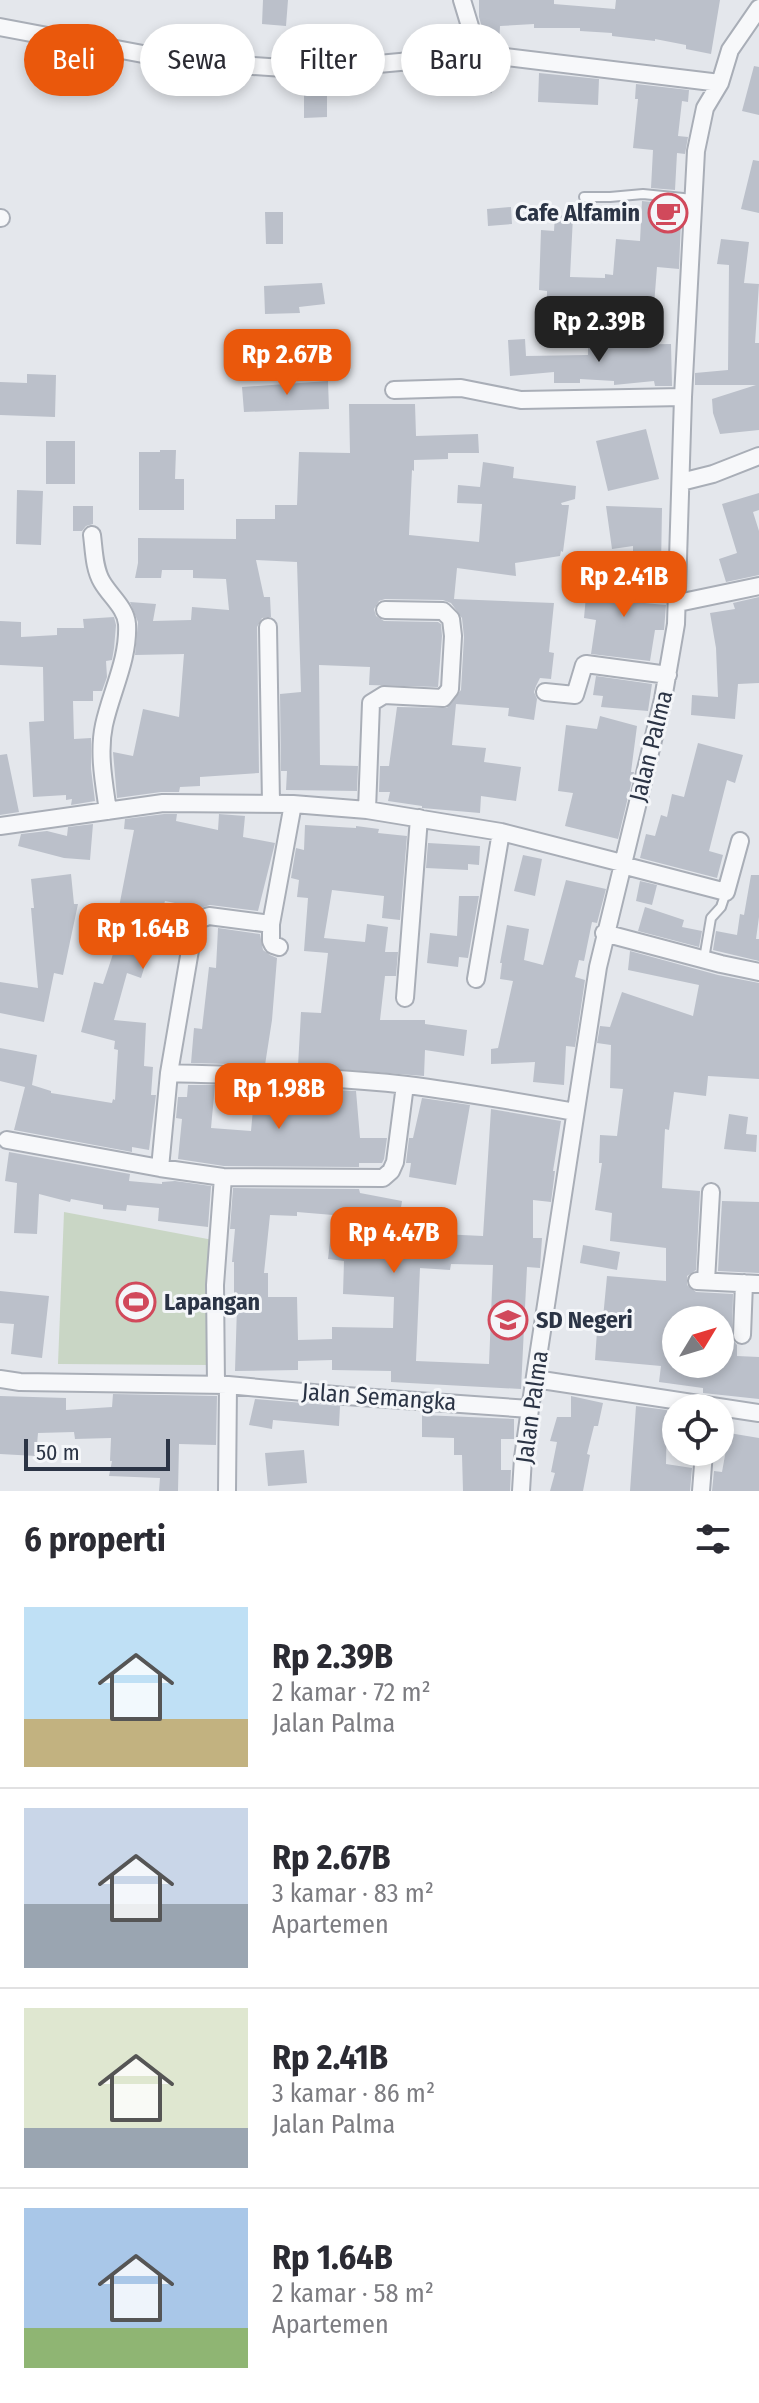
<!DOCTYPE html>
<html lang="id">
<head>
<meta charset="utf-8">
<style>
  :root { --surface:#fff; --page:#f7f7f7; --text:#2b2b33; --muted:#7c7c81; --line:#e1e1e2; --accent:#ea580c }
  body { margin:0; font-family:"Fira Sans Condensed",sans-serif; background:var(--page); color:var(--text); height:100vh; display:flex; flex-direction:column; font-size:30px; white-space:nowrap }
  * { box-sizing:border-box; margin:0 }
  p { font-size:26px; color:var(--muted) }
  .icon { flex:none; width:44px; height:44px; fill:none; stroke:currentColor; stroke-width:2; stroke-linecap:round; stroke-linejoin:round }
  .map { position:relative; height:1491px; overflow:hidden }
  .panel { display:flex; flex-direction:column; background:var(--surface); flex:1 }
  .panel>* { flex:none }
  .banner { position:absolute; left:24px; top:24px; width:712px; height:72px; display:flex; gap:16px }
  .needle { width:52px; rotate:52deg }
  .buttons { position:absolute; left:662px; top:1306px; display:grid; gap:16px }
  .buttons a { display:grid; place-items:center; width:72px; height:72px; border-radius:50%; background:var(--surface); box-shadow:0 4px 12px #0003; font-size:40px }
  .scale { position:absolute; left:24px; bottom:20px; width:146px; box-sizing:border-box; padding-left:8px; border:4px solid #2b3445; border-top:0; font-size:22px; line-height:28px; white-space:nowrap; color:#2b3445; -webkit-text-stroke:6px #f4f6f9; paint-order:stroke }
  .price { position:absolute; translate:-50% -68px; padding:0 18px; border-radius:16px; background:var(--accent); color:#fff; font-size:26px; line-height:52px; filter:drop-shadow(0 2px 4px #0008) }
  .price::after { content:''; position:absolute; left:50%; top:48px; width:24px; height:18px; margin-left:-12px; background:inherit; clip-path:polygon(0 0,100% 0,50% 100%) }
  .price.active { background:#222; color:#fff }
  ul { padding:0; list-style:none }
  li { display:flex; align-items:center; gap:24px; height:200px; padding:0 24px }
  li+li { border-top:2px solid var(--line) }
  li span { display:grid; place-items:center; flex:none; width:224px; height:160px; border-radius:0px; color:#555 }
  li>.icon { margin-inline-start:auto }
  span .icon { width:96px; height:96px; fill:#fffc; stroke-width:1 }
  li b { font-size:34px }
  h2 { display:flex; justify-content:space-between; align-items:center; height:96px; padding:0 24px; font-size:34px }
  .tag { padding:0 28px; border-radius:36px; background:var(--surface); box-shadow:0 4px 12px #0003; font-size:28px; line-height:72px }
  .tag.active { background:var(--accent); color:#fff }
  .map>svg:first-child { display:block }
  .green { fill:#c9d6c5 }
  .building { fill:#bbc0ca; fill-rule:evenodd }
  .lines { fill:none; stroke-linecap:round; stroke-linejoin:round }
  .service-casing { stroke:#a9aeb7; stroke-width:12 }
  .minor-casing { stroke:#a9aeb7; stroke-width:20 }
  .service { stroke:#f7f8fa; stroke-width:8 }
  .minor { stroke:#f7f8fa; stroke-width:16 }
  .labels { text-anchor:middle; stroke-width:6; stroke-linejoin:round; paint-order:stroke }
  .poi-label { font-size:24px; font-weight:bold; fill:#2b3445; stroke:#f4f6f9; text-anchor:start }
  .street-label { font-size:24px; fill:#2b3445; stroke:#f4f6f9 }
</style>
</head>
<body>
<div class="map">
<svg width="759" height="1491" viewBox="0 0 759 1491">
  <rect width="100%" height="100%" fill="#e4e7ec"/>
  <path class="green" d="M64,1212L213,1240L210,1365L58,1364Z"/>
  <path class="building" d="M263,0H288L286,26L262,24Z
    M479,0H554V4L615,9L616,0H720L711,54L686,49V45L655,39V41L612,36V33L580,31V28H534V24L500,26L499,45H487L479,17Z
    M754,66L759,67V115L742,111Z
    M470,67H488L492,93L474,95Z
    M539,73L599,79L598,105L538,102Z
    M636,84L689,90L688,102L682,101L678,136L688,137L685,154L677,153L675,190L651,188L653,150L633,148L638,99H635Z
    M327,85V117L304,118V86Z
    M753,160L759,161V213L741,209Z
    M642,201L674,204L673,221H681L679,269L657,267L653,318L620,317V305L590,304V316L547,315V291L539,290L541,230L554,231L555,215L573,216L570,277L605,278V274L613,275L616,239L640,241Z
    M511,207L512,224L488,226L487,209Z
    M265,212H283V244H266Z
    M721,239L749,242L744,283L759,284L755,343H759V430L720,434L713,413L712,399L756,385H695V373L728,370L729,265L717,264Z
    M322,283L325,304L299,307L300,313L265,314L264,286Z
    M525,339L526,356L588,355V345L671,344L672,386H655L654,381L614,385V381L580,379V383H554V372L510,376L508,340Z
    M27,374L56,375L55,417L0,415V382L27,383Z
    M328,381L329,409L244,412L242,387Z
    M349,404H415L416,436L478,434L479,453H448V459L414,460V471L412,470L409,535L479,542L482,504L457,503L458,485L480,487L483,462L514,467L513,478L576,486L575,499L561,503L562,505H569L563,552L561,551L560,556L515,563L516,576L457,568L454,599L554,603L549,652L554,653L551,679L540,678L536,686L534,692L537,699L534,720L508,716L509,708L456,704L452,745L486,748L484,762L521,767L516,801L481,796L480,813L422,808V806L388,801L390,792H379L380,766H389L397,707L447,708L461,690L464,637L462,618L451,603L443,600L385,599L379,601L374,609L376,616L384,621L438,622L441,624L442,636L438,687L369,685L370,667L319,665L320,765L358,766L357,791L286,790L287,771H281L280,694L301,692L297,562L256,560L264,597H270L271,617L262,618L257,627L259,773L200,777V786L180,787L179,792H161L117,798L113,752L133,756L143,709L179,717L184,654L135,655L138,622L130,602L156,604L153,621L191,620L192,607L229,610L226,579L193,578V570H162L161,578H135L138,563V538L236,539V519H275V505H297L299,452L350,453Z
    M646,429L659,479L608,491L596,441Z
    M46,441H75V484H46Z
    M160,450H176L175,479H184V510H139V452H160Z
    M17,490L43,491L41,545L16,544Z
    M759,493V510L753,512L759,531V575L726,582L719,559L737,553L722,504Z
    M73,506H93V524L86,526L82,531H73Z
    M606,506L662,508L661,568L633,567V546L612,549Z
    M599,576L645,579L644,603L666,605L664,630H655L650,661L591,654L596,620L584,618L586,596L599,598Z
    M759,597V683L738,684L735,719L691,715L692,695L718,697L716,648L710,613L735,609L733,603Z
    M114,617L116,625L114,648L112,660L106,661L107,677L102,691H93V701H73L74,739L91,738V769L95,801L71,805L72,799L66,800V795L33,797L29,722L44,721L43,667L0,665V621L21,622V637L57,635V628H84L83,619Z
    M596,676L652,684L648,711L601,707L603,696L593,695Z
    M600,716L637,726L631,772H634L618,839L565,826L573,793L558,791L566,725L597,729Z
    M698,743L743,755L735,783L727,780L709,851L723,855L717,878L640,858L646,834L655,836L661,815L667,817L672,794L684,797Z
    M7,754L19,812L0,815V755Z
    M164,814H177L176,821L218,830L219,814L245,816L243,837L275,843L258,911L210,905L200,908L165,901L141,978L127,973L114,1020L146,1023L144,1066L153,1067L151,1095H156L149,1150L132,1147V1152L14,1130L25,1087L0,1081V1048L37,1055L32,1085L51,1091V1093L112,1103L113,1099L115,1100L118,1050L114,1049L115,1041L81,1032L94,982L103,984L128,909L119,907L134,830L124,829L125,819Z
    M93,824L90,860L64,858L18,846L21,834L47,831L67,836L68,827Z
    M305,825L356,828V826L379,829L378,833L407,836L400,920L382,918L384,896L332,890L324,938L365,942L367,924L388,927L385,952H398L396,976H385L380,1020H425V1024L467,1030L464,1056L425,1050L424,1076L298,1066L301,1012L321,1013L328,953L304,951L308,898L297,897L299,880L291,878L296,848L304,850Z
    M428,843L480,846L479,865L468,864V870L426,868Z
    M523,855L542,859L535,896L514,891Z
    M71,874L74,904H78L63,975L54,973L44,1022L0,1013V982L38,988L31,908H34L31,879Z
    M751,875H759V917L756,939H759V961L713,950L716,931L737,935L740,914L744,915Z
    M566,880L606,889L597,923L592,922L584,961L579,960L575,977L585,980L575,1047L566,1046L564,1085L533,1082L535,1062L491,1064V1049L498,1048L513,981L500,979L502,963H500L507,925L529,929L524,960L543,965Z
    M640,881L657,885L652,905L636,901Z
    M459,896H479L468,958L459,957L458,967L427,963L430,933L457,936Z
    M645,907L684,920L682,927L702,931L699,947L638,931Z
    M218,928L260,934L263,950L270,955L277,958L272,1020L265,1065L191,1063L194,1028L202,1029L209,967L216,968Z
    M630,951L718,975L759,983V1079L708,1076L706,1096L674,1092L669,1130L665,1129L662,1188L700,1191L696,1270L687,1276V1285L696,1292L733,1294L732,1339L737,1345V1356L759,1357V1399L703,1393V1388L659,1382L661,1366L595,1360L598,1317L603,1318L607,1276L666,1281V1248L610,1241L612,1213L595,1210L602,1163H599L600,1135L617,1136L623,1089L610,1088L611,1045L597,1043L600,1026L610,1027L622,992L693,1016L699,985L628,970ZM676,1318L720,1320V1364H676Z
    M188,1085H215L211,1128L251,1131L255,1087L356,1091L360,1138H387L384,1159L382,1163H359V1167L224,1166L178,1159L182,1119L176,1118L178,1097H187Z
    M422,1098L470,1105L456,1185L409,1177L411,1163H406L409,1138H413Z
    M491,1109L561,1121L553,1171H555L551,1202L533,1200V1238H542L540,1268L527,1267L521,1389L391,1382V1371L332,1370V1360L298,1361V1370L235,1371L237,1306H234V1262H232L235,1229H230L233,1188L359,1189L360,1193L402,1201L398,1227L421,1229L420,1233L483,1236ZM297,1212L333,1215L328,1259L344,1261L343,1294L394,1297L393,1328L332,1327V1339L298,1340L297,1297H268V1273H264L270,1215L297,1216ZM451,1264L493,1265L489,1364L416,1361L420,1268L450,1270Z
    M729,1114L748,1117L746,1134L757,1135L756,1152L724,1149Z
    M9,1152L130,1174L129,1181L162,1184V1182L175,1181L211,1186L208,1227L158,1221L159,1208L127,1205L126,1211L103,1209V1205L71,1199L70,1202L39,1194L37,1234L14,1233L17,1183L5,1181Z
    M722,1201L759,1202V1273L718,1271Z
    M583,1245L620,1252L617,1270L580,1263Z
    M0,1291L49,1296L42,1358L11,1354L14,1324L0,1323Z
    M113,1394L217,1396L216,1445L179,1444L178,1491H159L160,1478L109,1476L112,1461H110L111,1438L75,1439L74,1432L38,1433L36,1456L0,1454V1396L66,1398V1410L112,1407Z
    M571,1396L603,1403L598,1426H594L587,1454L590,1455L583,1491H550L555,1473L551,1472L557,1442L550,1441L557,1417H571Z
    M255,1399L340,1406L339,1426L273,1420L272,1429L249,1425Z
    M636,1406L667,1410L666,1464L692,1468L690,1491H630Z
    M422,1415L514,1419V1439H501V1470H511L510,1491H463L462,1455H454V1438L422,1437Z
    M729,1433L759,1438V1491H712L714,1471L722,1472Z
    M304,1450L307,1483L268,1486L265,1453Z"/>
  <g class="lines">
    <g class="service-casing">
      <path id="service" d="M584,197H610L643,194L693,199
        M704,959L711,918L721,907L726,892"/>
    </g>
    <g class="minor-casing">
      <path id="minor" d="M462,0L479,56
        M0,27L180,61L313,70L465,56H498L720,83
        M0,218H1
        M394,390L461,388L521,400L683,397
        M681,482L713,474L759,456
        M92,535C94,550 94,569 102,582C110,596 126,608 127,624C129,659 111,692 104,725C98,753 104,783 108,811
        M678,603L759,586
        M268,627L271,803
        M545,692L575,695L584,665L586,664L668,675
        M367,810L371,703L384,695L443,698L450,689L453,636L451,619L443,611L385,610
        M0,826L163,803L293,804L367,810L501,832L622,863
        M622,865L726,892L740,841
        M271,924V941L273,945L279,947
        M604,933L721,964L759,972
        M476,979L501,832
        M405,998L419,818
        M169,1073C248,1076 328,1076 407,1085C463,1092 519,1102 575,1112
        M7,1140L160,1168L223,1177L383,1178L391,1171L395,1162L405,1085
        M160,1168L169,1073L195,921L209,916L271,924L293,804
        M697,1281L759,1284
        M706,1281L711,1192
        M742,1335L744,1283
        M0,1379L20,1382L228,1385L346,1396L530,1409
        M535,1379L759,1413
        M216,1385L215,1285L223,1177
        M227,1491L228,1385
        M521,1491L523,1458L530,1409L598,967L663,699L676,624L683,397L696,151L705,108L720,83L730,50L759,8
        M701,1491L704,1452"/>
    </g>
    <use href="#service" class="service"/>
    <use href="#minor" class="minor"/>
  </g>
  <defs>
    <g id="cafe-ring" transform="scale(2)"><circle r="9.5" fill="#f4f6f9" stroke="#d1495b" stroke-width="1.5"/><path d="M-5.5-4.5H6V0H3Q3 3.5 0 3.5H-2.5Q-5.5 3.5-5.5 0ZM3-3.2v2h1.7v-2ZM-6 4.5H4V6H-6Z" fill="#d1495b"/></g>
    <g id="stadium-ring" transform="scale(2)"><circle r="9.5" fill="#f4f6f9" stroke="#d1495b" stroke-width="1.5"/><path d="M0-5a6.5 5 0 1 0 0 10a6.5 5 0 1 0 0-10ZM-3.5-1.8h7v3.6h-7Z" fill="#d1495b"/></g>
    <g id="school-ring" transform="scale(2)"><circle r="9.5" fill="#f4f6f9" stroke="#d1495b" stroke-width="1.5"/><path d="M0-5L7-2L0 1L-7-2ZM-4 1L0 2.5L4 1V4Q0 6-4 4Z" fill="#d1495b"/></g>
  </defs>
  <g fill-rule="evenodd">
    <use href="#cafe-ring" x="668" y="213"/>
    <use href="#stadium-ring" x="136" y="1302"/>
    <use href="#school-ring" x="508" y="1320"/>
  </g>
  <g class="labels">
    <g class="poi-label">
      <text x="640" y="221" text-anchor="end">Cafe Alfamin</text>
      <text x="164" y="1310">Lapangan</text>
      <text x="536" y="1328">SD Negeri</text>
    </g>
    <g class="street-label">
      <text transform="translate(651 746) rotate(-76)" y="8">Jalan Palma</text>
      <text transform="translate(379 1397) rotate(4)" y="8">Jalan Semangka</text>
      <text transform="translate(532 1407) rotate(-82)" y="8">Jalan Palma</text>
    </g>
  </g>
</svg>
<div class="buttons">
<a><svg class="needle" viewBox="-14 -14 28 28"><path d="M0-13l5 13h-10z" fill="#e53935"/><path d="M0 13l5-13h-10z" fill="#7c7c81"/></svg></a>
<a><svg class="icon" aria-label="locate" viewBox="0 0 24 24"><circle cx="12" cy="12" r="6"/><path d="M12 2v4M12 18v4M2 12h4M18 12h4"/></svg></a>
</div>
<div class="scale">50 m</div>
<b class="price active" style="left:599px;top:364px">Rp 2.39B</b>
<b class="price" style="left:287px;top:397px">Rp 2.67B</b>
<b class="price" style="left:624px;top:619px">Rp 2.41B</b>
<b class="price" style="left:143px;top:971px">Rp 1.64B</b>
<b class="price" style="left:279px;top:1131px">Rp 1.98B</b>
<b class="price" style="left:394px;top:1275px">Rp 4.47B</b>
<div class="banner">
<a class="tag active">Beli</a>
<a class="tag">Sewa</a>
<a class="tag">Filter</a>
<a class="tag">Baru</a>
</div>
</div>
<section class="panel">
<h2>6 properti<svg class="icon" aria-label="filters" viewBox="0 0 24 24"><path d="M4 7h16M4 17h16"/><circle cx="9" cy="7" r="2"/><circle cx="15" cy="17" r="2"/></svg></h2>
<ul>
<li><span style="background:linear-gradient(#bfe0f5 70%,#c2b280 0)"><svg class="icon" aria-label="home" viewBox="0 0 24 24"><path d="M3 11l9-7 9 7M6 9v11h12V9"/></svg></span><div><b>Rp 2.39B</b><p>2 kamar · 72 m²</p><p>Jalan Palma</p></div></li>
<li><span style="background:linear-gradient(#c9d6e8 60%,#9aa5b1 0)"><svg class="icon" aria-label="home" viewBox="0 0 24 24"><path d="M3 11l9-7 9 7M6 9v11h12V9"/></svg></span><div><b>Rp 2.67B</b><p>3 kamar · 83 m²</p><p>Apartemen</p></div></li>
<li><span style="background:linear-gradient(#dfe7d0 75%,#9aa5b1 0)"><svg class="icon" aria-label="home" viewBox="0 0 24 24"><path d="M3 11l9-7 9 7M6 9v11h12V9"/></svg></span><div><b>Rp 2.41B</b><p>3 kamar · 86 m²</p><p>Jalan Palma</p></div></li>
<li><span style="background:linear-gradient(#a9c7e8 75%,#8fb573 0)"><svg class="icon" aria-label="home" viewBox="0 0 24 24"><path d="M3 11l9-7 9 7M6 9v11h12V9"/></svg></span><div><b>Rp 1.64B</b><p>2 kamar · 58 m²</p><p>Apartemen</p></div></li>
</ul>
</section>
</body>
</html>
